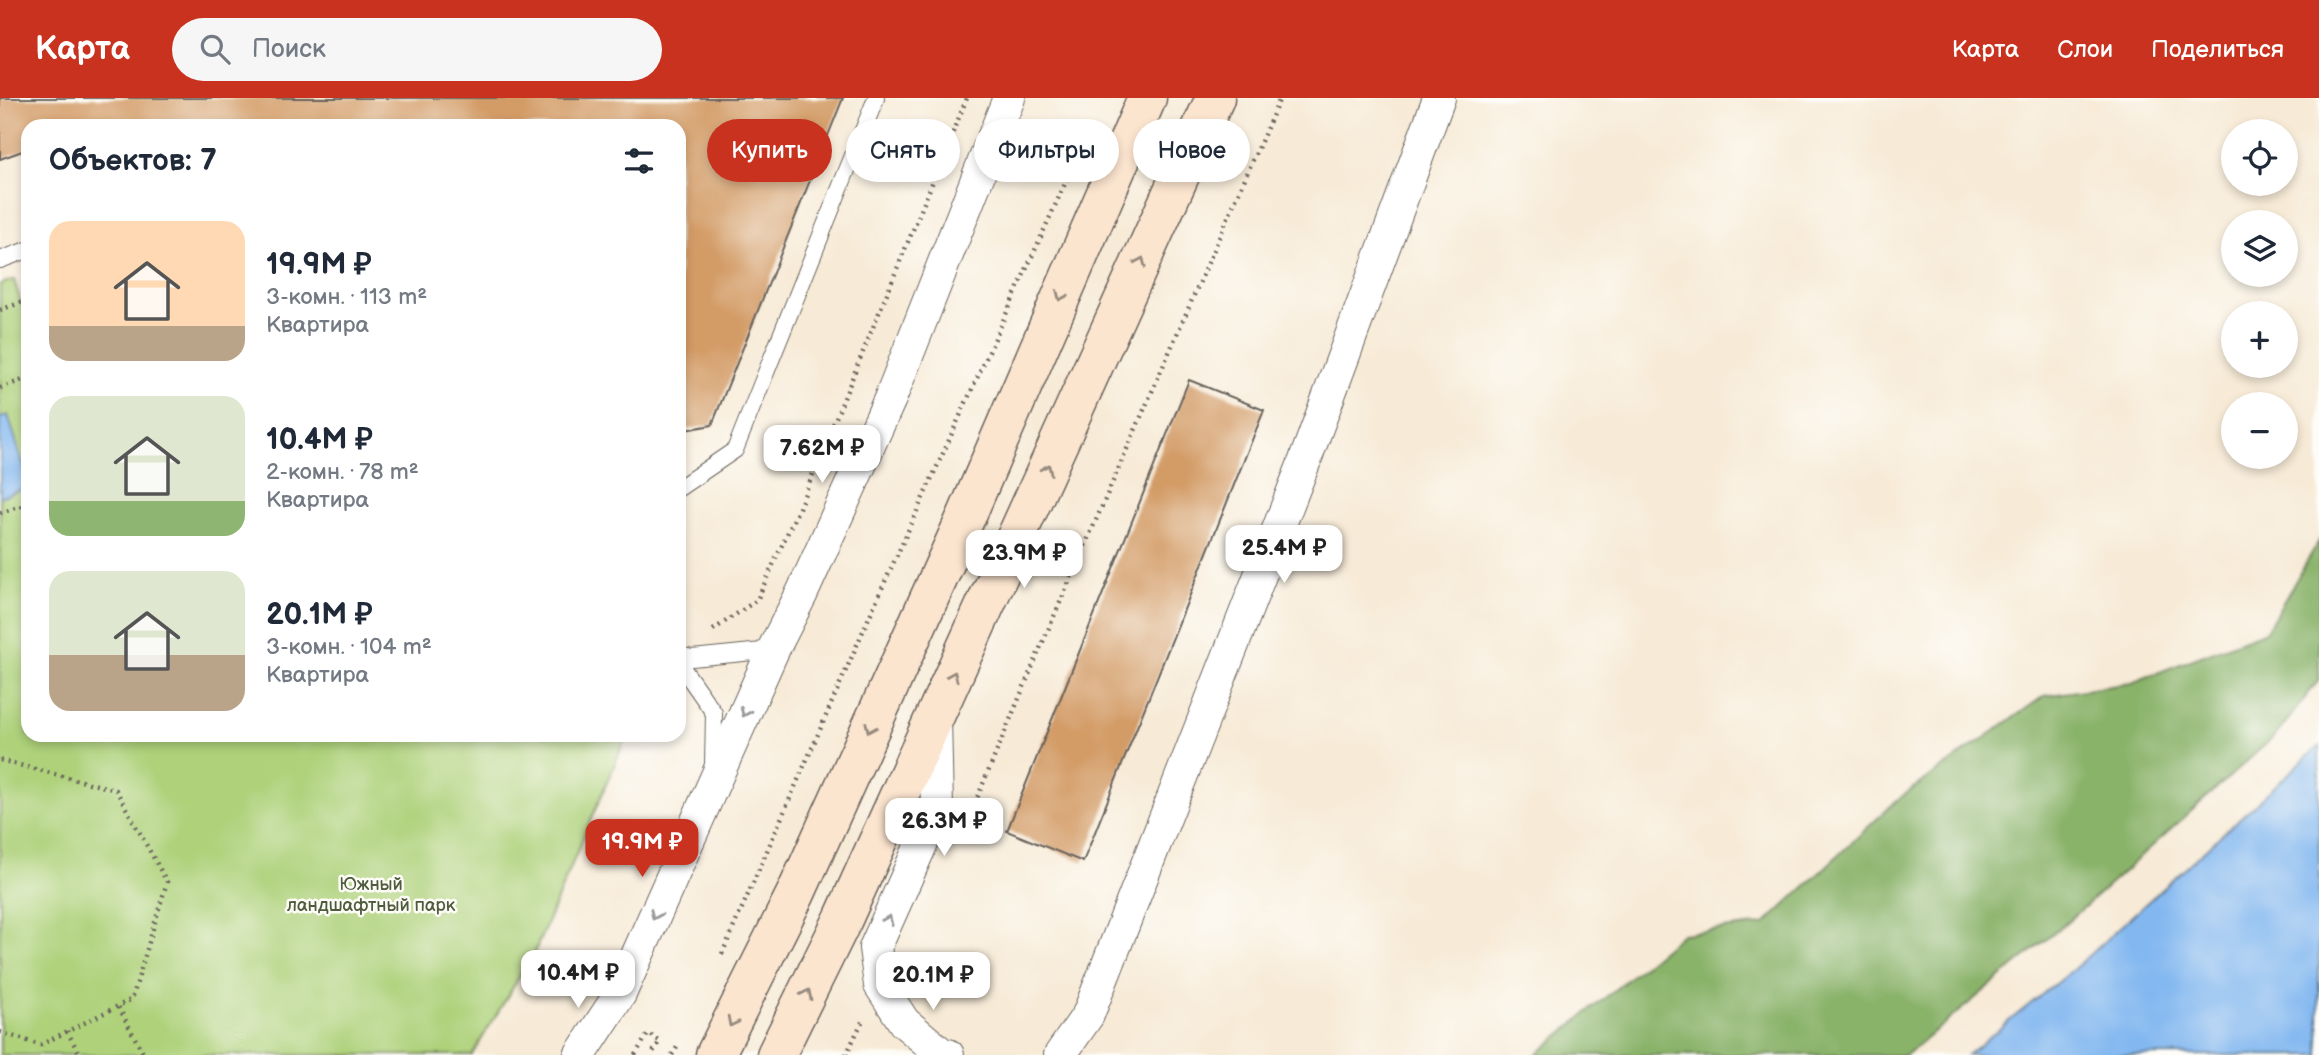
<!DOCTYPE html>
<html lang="ru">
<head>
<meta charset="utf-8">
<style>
  :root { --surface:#fff; --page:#f6f6f7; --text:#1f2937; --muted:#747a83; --accent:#c8321e }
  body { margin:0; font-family:"Balsamiq Sans",sans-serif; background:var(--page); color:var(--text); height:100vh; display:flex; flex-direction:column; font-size:26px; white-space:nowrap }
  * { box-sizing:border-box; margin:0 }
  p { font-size:23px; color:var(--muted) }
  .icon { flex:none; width:38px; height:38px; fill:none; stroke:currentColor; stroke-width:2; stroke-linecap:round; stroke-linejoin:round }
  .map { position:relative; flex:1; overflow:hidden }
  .panel { position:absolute; left:21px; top:21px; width:665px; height:623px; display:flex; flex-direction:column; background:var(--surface); border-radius:21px; box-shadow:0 4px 10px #0003 }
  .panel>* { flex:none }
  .guide { position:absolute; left:707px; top:21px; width:665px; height:63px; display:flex; gap:14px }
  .buttons { position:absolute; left:2221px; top:21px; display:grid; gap:14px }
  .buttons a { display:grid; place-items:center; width:77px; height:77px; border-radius:50%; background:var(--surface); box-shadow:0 4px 10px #0003; font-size:35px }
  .price { position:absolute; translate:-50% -60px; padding:0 16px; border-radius:14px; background:#fff; color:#222; font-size:23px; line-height:46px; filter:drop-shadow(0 2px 4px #0008) }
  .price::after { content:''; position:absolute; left:50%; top:42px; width:21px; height:16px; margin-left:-10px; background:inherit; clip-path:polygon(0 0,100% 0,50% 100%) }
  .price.active { background:var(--accent); color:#fff }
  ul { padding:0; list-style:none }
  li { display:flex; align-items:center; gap:21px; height:175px; padding:0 28px }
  li span { display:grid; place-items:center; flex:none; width:196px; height:140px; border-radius:21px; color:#555 }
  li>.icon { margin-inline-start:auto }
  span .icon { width:84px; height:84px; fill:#fffc; stroke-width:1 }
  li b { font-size:30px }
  h2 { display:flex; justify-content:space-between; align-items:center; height:84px; padding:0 28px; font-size:30px }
  .tag { padding:0 24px; border-radius:32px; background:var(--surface); box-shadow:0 4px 10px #0003; font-size:24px; line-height:63px }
  .tag.active { background:var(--accent); color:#fff }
  header { display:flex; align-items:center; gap:42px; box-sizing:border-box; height:98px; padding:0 35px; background:var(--accent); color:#fff }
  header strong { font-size:33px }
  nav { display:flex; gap:38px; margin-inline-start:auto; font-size:24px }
  .search { width:490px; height:63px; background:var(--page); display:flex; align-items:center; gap:18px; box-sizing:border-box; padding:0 24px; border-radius:38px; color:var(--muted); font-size:26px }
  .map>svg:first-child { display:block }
  .green { fill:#aed17a; stroke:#65764b; stroke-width:2 }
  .forest { fill:#8ab36a; stroke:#536843; stroke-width:2 }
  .water { fill:#82b7f0; stroke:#4f6a86; stroke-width:2 }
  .building { fill:#d39b66 }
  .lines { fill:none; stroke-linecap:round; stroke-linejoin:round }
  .service-casing { stroke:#69645d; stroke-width:18 }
  .minor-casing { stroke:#69645d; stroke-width:34 }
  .secondary-casing { stroke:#69645d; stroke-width:41 }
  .path { stroke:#69645d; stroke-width:4.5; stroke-dasharray:2 5; stroke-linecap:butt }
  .service { stroke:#fff; stroke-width:16 }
  .minor { stroke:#fff; stroke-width:32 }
  .secondary { stroke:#fce5cf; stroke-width:38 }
  .oneway { stroke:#978b7e }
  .oneway2 { stroke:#999 }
  .labels { text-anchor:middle; stroke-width:5; stroke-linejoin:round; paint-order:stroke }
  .park-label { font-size:18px; fill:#4f5b3d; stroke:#fdfcf7 }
</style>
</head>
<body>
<header>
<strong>Карта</strong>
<div class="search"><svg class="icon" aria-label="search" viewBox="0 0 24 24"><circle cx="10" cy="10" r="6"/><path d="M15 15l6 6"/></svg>Поиск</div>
<nav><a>Карта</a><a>Слои</a><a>Поделиться</a></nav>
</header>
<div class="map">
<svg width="2319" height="957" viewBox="0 0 2319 957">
  <rect width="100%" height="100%" fill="#fdfcf7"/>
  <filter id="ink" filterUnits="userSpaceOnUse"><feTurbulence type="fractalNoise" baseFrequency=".0143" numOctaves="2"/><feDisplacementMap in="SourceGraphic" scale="14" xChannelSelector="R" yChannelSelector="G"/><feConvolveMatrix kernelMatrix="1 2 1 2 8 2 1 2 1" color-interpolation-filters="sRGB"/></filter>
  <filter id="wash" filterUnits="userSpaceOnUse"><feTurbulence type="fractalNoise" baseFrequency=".00686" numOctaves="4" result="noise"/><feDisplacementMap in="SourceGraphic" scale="28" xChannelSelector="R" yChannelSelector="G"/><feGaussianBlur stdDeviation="1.57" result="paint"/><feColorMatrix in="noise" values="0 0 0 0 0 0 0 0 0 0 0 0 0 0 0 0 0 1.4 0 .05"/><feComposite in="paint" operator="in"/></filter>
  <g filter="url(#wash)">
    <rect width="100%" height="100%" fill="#f7ead6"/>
    <path class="green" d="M14,182L28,227V637H627L535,853L472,957H0V186Z"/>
    <path class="forest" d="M2319,443V582L2277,636L2071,821L1906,957H1536L1682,836L1765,826L1897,702L2044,598L2131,585L2266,533Z"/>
    <path class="water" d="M8,317L28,382V389L0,399V320Z
      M2319,648V957H1967L2076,869Z"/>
    <g id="blocks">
      <path class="building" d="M0,0H843L712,327L679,333V28H28V51L0,61Z
        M1189,282L1264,312L1083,764L1007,733Z"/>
    </g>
  </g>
  <g filter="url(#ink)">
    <use href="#blocks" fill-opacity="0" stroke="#69645d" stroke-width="2"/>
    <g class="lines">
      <g class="service-casing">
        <path id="service" d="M0,162L27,152L28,155
          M679,390L735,352L876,0
          M679,557L692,560L773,552
          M679,565L714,615L713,667"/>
      </g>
      <g class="minor-casing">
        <path id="minor" d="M935,619L937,711L875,850L880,887L904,924L942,956L948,957
          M580,957L620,896L773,552L802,495L890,301L1009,0
          M1060,957L1088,917L1304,365L1439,0"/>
      </g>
      <g class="secondary-casing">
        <path id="secondary" d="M715,957L796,795L966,419L1147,0
          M776,957L843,821L1215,0"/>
      </g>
      <path class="path" d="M0,212L28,202
        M0,290L28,280
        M0,415L28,406
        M713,532L757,502L799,410L967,0
        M0,662L116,692L167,784L132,901L118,908L144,957
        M972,712L1042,546L1280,0
        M722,856L874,508L1092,26
        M67,933L80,957
        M0,934L40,947L118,908
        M635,957L648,936L660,943L651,957
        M672,957L679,946
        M846,957L863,922"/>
      <use href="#service" class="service"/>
      <use href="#minor" class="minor"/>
      <use href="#secondary" class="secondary"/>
    </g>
    <defs><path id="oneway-chevron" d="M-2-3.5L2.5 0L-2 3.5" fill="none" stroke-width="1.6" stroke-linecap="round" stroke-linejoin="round" transform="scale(1.75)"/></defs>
    <g class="oneway">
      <use href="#oneway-chevron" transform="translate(1141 164) rotate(-66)"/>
      <use href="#oneway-chevron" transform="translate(1061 198) rotate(113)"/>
      <use href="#oneway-chevron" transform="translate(1047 371) rotate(-66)"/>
      <use href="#oneway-chevron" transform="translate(953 578) rotate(-66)"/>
      <use href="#oneway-chevron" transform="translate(870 630) rotate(114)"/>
      <use href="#oneway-chevron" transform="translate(807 896) rotate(-64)"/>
      <use href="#oneway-chevron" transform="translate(732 924) rotate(117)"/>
    </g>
    <g class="oneway2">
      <use href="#oneway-chevron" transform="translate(745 614) rotate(114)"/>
      <use href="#oneway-chevron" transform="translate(655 817) rotate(114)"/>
      <use href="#oneway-chevron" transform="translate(888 822) rotate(-66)"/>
    </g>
  </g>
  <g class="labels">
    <g class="park-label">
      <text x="371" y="792">Южный<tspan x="371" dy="21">ландшафтный парк</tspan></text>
    </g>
  </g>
</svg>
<div class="buttons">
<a><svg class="icon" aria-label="locate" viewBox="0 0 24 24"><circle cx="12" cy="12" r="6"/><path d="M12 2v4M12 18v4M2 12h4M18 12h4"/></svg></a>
<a><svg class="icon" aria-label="layers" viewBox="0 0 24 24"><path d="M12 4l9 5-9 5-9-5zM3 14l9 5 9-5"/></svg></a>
<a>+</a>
<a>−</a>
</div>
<b class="price" style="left:822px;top:387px">7.62M ₽</b>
<b class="price" style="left:1284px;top:487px">25.4M ₽</b>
<b class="price" style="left:1024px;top:492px">23.9M ₽</b>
<b class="price" style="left:944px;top:760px">26.3M ₽</b>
<b class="price active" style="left:642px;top:781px">19.9M ₽</b>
<b class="price" style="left:578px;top:912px">10.4M ₽</b>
<b class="price" style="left:933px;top:914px">20.1M ₽</b>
<div class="guide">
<a class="tag active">Купить</a>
<a class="tag">Снять</a>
<a class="tag">Фильтры</a>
<a class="tag">Новое</a>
</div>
<section class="panel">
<h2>Объектов: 7<svg class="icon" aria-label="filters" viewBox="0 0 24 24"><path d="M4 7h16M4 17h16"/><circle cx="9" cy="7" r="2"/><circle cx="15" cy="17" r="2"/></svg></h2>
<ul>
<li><span style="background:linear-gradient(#ffd9b3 75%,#b9a48a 0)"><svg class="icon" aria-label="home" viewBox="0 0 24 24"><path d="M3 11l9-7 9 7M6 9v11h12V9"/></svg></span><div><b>19.9M ₽</b><p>3-комн. · 113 m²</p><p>Квартира</p></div></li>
<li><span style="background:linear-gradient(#dfe7d0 75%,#8fb573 0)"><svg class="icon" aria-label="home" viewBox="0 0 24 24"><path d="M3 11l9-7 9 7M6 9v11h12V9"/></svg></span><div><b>10.4M ₽</b><p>2-комн. · 78 m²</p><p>Квартира</p></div></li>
<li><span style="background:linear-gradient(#dfe7d0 60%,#b9a48a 0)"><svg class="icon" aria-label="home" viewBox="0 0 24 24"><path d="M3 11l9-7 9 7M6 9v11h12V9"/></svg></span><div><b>20.1M ₽</b><p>3-комн. · 104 m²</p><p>Квартира</p></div></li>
</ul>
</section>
</div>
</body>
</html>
